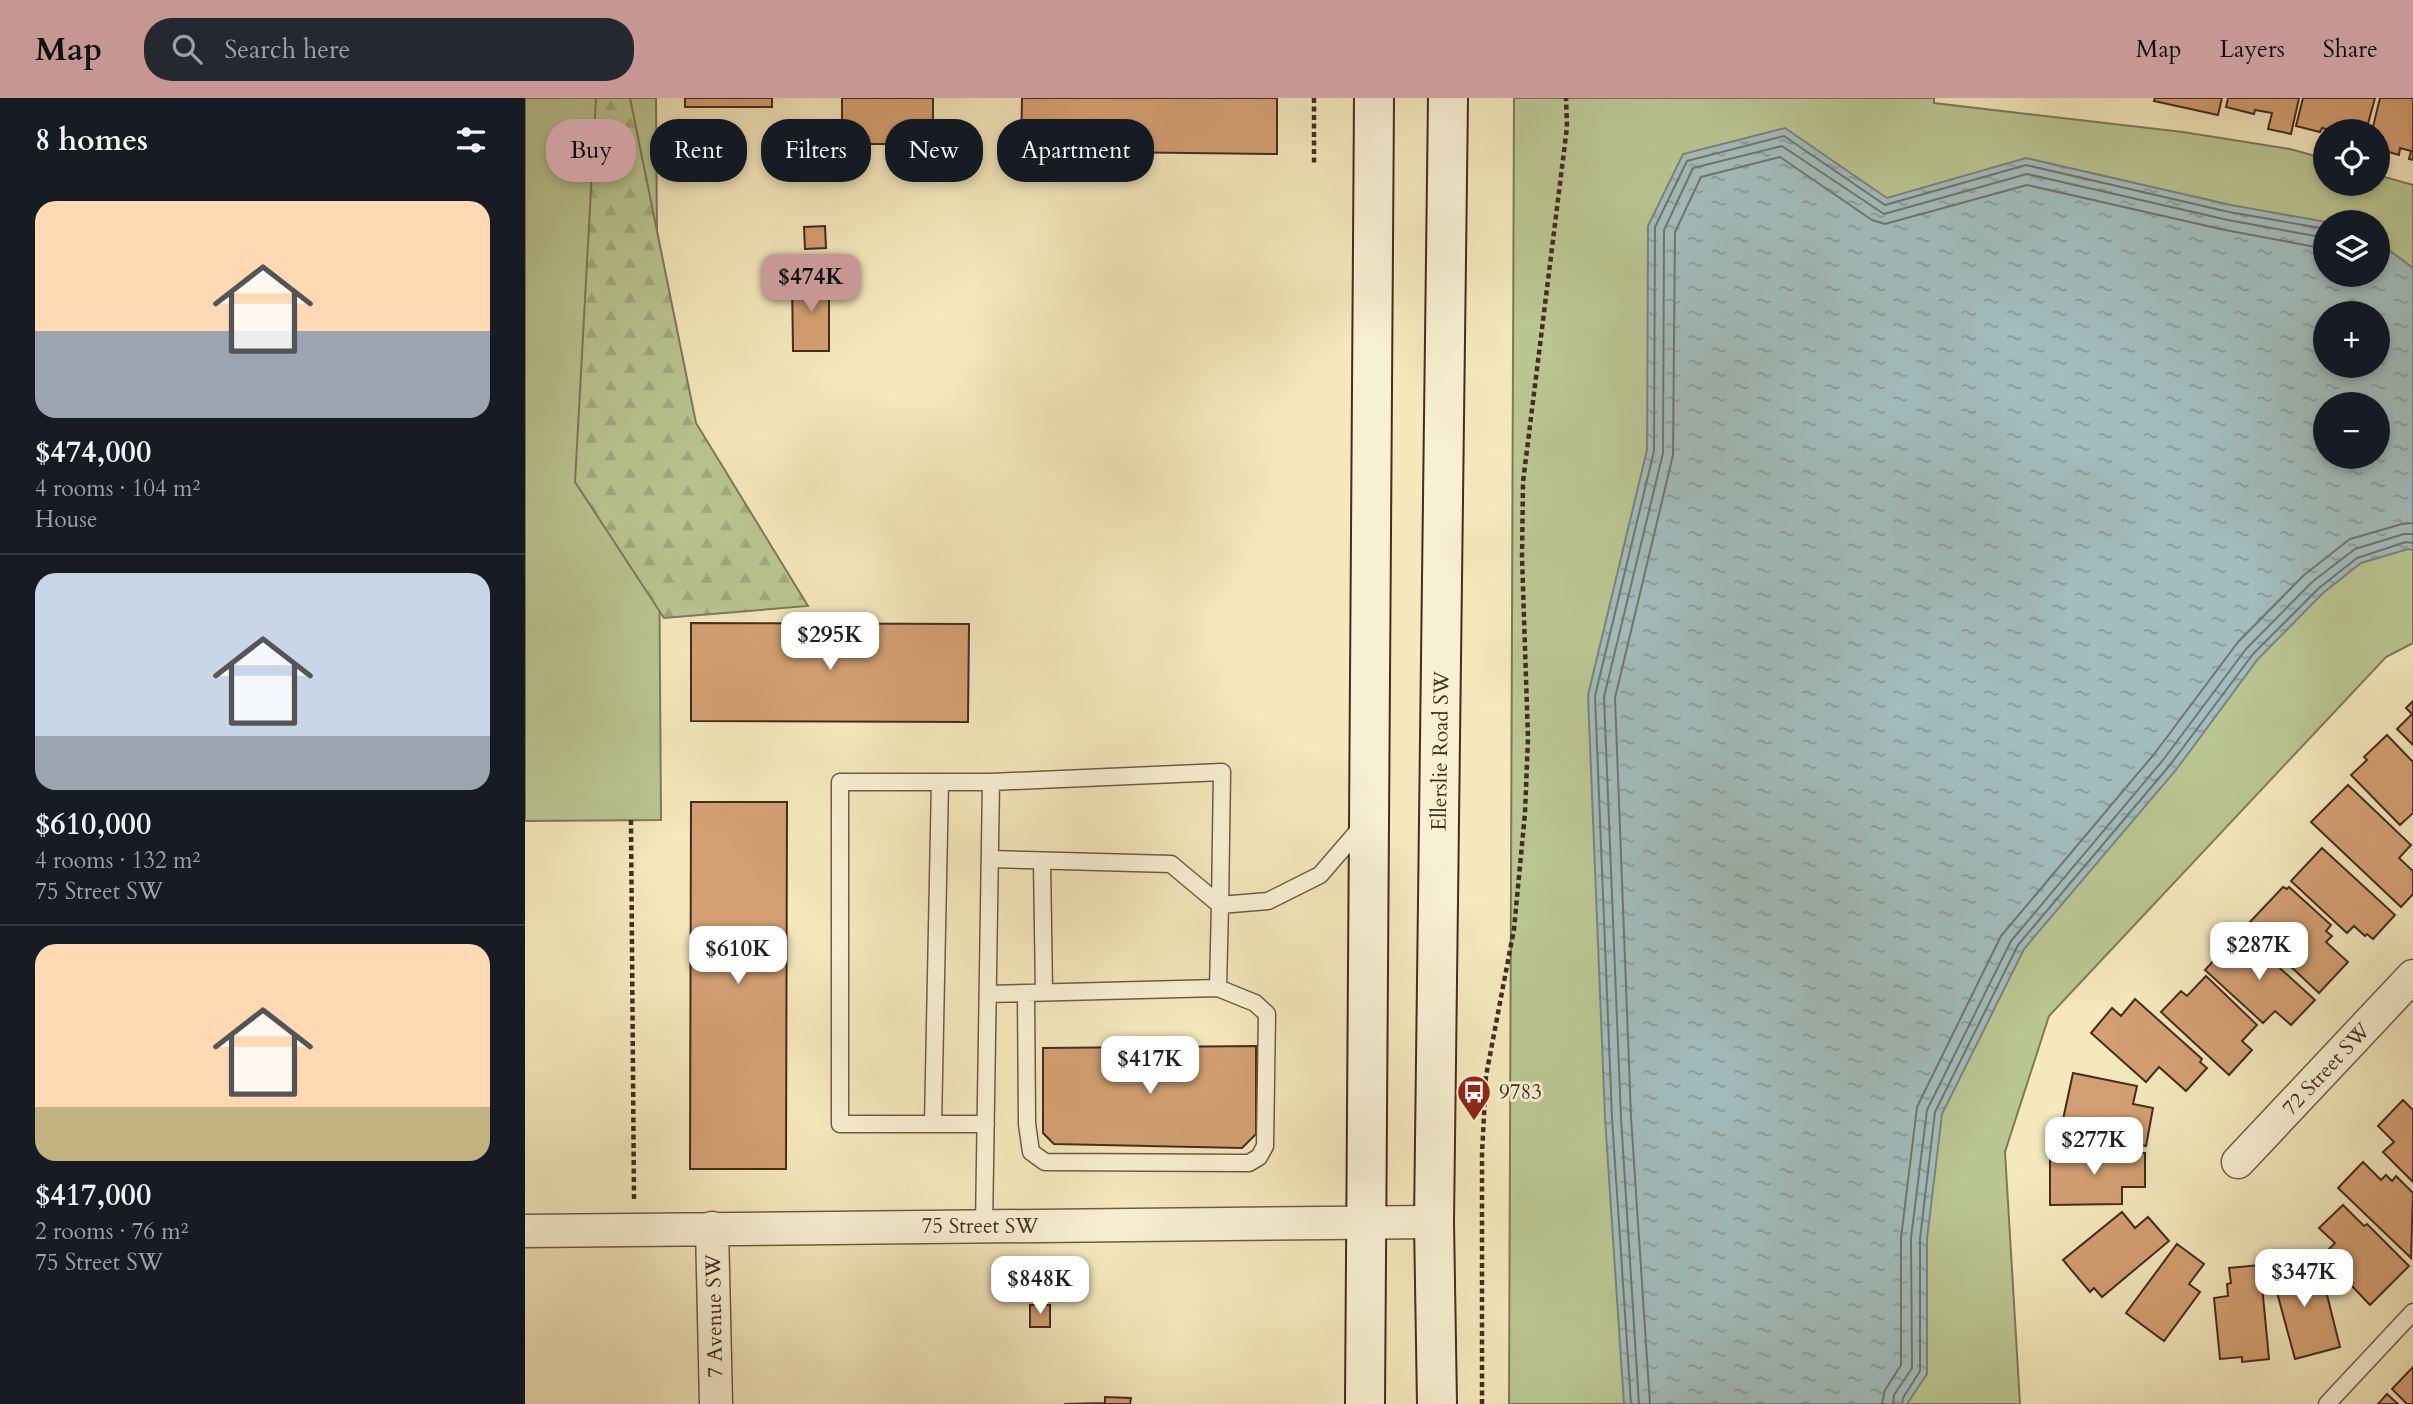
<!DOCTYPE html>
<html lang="en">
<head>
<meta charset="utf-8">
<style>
  :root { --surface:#171b24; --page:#242831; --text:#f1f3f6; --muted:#9ea1a6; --line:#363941; --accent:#c59692 }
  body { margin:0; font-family:Cardo,serif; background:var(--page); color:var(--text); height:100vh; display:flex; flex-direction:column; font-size:26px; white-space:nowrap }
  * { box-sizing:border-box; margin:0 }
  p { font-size:23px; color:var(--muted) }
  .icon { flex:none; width:38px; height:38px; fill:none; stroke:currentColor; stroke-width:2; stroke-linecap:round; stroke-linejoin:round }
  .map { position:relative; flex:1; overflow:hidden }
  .drawer { display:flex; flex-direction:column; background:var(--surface); width:525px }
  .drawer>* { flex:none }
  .hud { position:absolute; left:21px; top:21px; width:665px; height:63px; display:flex; gap:14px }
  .controls { position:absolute; left:1788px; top:21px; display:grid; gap:14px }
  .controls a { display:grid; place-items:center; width:77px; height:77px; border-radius:50%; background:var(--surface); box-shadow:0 4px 10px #0003; font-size:35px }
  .price { position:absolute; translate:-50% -60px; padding:0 16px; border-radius:14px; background:#fff; color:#222; font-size:23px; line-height:46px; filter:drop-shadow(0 2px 4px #0008) }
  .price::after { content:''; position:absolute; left:50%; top:42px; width:21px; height:16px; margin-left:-10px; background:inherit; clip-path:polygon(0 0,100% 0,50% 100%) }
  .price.active { background:var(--accent); color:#111 }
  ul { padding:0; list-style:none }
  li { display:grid; align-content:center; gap:14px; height:371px; padding:0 35px }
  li+li { border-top:2px solid var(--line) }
  li span { display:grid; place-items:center; height:217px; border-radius:21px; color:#555 }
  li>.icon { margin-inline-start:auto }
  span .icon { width:126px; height:126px; fill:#fffc; stroke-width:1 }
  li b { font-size:30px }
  h2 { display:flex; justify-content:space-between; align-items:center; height:84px; padding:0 35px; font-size:30px }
  .pill { padding:0 24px; border-radius:28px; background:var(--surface); box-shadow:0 4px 10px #0003; font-size:24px; line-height:63px }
  .pill.active { background:var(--accent); color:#111 }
  header { display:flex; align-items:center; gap:42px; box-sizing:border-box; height:98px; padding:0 35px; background:var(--accent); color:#111 }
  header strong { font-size:33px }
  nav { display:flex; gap:38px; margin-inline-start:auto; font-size:24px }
  .search { width:490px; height:63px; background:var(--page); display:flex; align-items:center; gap:18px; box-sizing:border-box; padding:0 24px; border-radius:28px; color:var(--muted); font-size:26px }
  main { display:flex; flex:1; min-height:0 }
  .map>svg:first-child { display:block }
  .green { fill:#bac692; stroke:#7f7959; stroke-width:2; fill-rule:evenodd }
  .forest { fill:url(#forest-firs); stroke:#7f7959; stroke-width:2 }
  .water { fill:url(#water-ripples); stroke:#7c837e; stroke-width:2; fill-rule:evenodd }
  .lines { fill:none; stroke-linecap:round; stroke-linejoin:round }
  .shore { stroke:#73746e; stroke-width:2 }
  .building { fill:#d4a073; stroke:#442c20; stroke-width:2 }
  .service-casing { stroke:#705b47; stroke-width:19 }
  .minor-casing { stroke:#705b47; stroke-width:35 }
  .secondary-casing { stroke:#442c20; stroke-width:42 }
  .path { stroke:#442c20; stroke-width:4.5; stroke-dasharray:5 3.5; stroke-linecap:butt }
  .service { stroke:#f8f0d3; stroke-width:16 }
  .minor { stroke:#f8f0d3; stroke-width:32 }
  .secondary { stroke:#f8f0d3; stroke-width:38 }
  .labels { text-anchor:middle; stroke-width:6; stroke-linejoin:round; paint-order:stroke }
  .street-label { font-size:21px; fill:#442c20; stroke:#f8f0d3 }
  .poi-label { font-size:21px; fill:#442c20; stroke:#f8f0d3; text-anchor:start }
</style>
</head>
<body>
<header>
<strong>Map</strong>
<div class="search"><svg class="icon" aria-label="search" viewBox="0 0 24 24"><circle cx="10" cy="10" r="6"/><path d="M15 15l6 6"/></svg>Search here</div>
<nav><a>Map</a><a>Layers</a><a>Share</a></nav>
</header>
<main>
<section class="drawer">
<h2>8 homes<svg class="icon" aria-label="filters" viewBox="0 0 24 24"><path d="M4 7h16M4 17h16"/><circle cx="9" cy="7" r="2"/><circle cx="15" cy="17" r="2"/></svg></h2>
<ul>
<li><span style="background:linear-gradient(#ffd9b3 60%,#9aa5b1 0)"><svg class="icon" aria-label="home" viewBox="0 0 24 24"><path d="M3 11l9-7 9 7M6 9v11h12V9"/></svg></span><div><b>$474,000</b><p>4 rooms · 104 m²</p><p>House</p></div></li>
<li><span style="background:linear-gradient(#c9d6e8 75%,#9aa5b1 0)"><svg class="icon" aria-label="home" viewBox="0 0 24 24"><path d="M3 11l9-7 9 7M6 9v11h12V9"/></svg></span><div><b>$610,000</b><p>4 rooms · 132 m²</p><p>75 Street SW</p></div></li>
<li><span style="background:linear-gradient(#ffd9b3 75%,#c2b280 0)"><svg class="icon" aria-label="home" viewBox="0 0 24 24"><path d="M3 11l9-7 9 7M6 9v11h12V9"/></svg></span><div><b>$417,000</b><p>2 rooms · 76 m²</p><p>75 Street SW</p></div></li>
</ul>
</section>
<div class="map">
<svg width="1888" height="1306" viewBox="0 0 1888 1306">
  <defs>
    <pattern id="forest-firs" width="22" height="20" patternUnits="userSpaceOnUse" patternTransform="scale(1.75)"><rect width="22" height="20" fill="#bac692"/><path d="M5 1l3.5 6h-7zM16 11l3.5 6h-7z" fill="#a1aa7e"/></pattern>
    <pattern id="water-ripples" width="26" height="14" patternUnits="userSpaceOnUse" patternTransform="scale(1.75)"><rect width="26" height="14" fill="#a2bdbd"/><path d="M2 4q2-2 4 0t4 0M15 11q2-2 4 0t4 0" fill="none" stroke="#869a99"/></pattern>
  </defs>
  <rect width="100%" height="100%" fill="#f4e8bc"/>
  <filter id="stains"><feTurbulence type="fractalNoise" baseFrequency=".00286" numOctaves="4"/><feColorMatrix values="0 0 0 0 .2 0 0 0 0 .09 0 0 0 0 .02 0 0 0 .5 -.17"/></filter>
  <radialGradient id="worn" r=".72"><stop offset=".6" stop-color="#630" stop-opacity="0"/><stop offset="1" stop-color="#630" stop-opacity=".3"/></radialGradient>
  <path class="green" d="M0,0H131L136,722L0,723Z
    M989,0H1409V5L1658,34L1765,51L1801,61V86H1853V77L1888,87V545L1861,559L1524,918L1480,1054L1495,1306H984ZM1801,124H1853V177H1801ZM1801,215H1853V268H1801ZM1801,306H1853V359H1801Z"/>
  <path class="forest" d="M71,0H105L171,325L283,508L139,520L50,384Z"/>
  <path class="water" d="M1260,30L1362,100L1501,60L1706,107L1801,124V177H1853V144L1888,170V452L1883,451L1836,465L1798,495L1733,561L1651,672L1499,851L1417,1016L1402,1141V1276L1382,1306H1099L1080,1020L1063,597L1122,352L1123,128L1158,56ZM1801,215H1853V268H1801ZM1801,306H1853V359H1801Z"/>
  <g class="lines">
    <path class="shore" d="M1106,1306L1087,1020L1070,598L1129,353L1130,129L1162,63L1259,38L1360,107L1501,67L1704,114L1801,131
      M1114,1306L1096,1020L1079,599L1138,355L1139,132L1168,70L1257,48L1359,116L1502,76L1703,122L1801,140
      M1125,1306L1106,1019L1090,600L1148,357L1150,134L1176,79L1255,59L1347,122L1360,126L1502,87L1700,132L1801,151
      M1357,1306L1360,1292L1376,1267V1140L1392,1009L1476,838L1630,655L1713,544L1779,477L1825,441L1877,426L1888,425
      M1368,1306L1369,1297L1387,1270L1386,1140L1402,1012L1486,843L1638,662L1721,551L1787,484L1830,451L1879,436H1888
      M1377,1306L1378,1300L1395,1273V1141L1410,1014L1493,847L1645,667L1728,556L1794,490L1832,460L1881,444L1888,445"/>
  </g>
  <path class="building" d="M160,0H247V9H160Z
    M317,0H408V46H317Z
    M497,0H752V56L496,53Z
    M1630,0H1697L1693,17L1629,3Z
    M1703,0H1774L1766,36L1743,31L1747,15L1730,12L1729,16L1701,9Z
    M1778,0H1850L1841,33H1809L1797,30L1795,34L1771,28Z
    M1855,0H1888V62L1884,61L1886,53L1875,50L1874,57L1853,51V33H1847Z
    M300,128L301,150L280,151L279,129Z
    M267,180H304V253H268Z
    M166,525L444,526L443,624L166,623Z
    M1888,603V647L1872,631L1887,616L1881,610Z
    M1862,637L1888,664V715L1875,727L1826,677L1842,662L1839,659Z
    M1823,687L1886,747L1874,760L1888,773V796L1876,809L1786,724Z
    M166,704H262L261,1071H165Z
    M1797,750L1870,817L1848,841L1842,836L1840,838L1829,828L1822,835L1766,783Z
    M1758,789L1762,791L1764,789L1806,827L1801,833L1807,838L1801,844L1823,864L1794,895L1763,866L1767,862L1725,824Z
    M1715,834L1790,902L1766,927L1750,913L1738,925L1680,872Z
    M1681,878L1732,927L1717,943L1727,952L1704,977L1636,914L1656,893L1662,898Z
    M1610,901L1677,961L1675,964L1682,970L1661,993L1634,969L1621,984L1566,935L1587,910L1596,918Z
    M731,948V1036L717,1050L529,1046L518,1035V950Z
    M1548,975L1612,988L1608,1006L1628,1010L1621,1048L1577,1039L1578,1034L1537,1026Z
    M1878,1002L1888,1012V1084L1858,1054L1869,1044L1853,1028Z
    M1525,1055H1620V1089H1597V1106L1525,1107Z
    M1838,1064L1856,1082L1861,1077L1867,1083L1871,1078L1888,1095L1886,1160L1813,1090Z
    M1818,1107L1839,1128L1842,1126L1884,1168L1845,1207L1826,1187L1828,1185L1799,1156L1810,1145L1794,1130Z
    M1597,1114L1610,1130L1623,1119L1644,1143L1577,1199L1569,1190L1565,1194L1538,1162Z
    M1652,1146L1679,1166L1664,1186L1675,1194L1639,1243L1601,1215Z
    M1774,1157L1781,1185L1798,1181L1815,1249L1770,1261L1744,1165Z
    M1735,1167L1744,1261L1717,1264V1259L1695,1261L1689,1200L1703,1198L1702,1186L1706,1185L1704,1170Z
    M505,1207H525V1229H505Z
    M1888,1269V1306H1882L1867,1291Z
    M1862,1296L1873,1306H1853Z
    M580,1299L606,1300L605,1306H539L580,1305Z"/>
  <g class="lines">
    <g class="service-casing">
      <path id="service" d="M465,761L646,766L695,807
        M517,764L519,894
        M501,895L502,1026L506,1054L520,1064L724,1065L734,1059L740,1048L742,916L730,905L693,890
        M463,896L693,890L695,807L743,803L795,777L839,726
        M408,1026L415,684
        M461,1026H315V684H466L697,674L695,807
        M459,1128L466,684
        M1802,1306L1888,1214"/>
    </g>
    <g class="minor-casing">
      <path id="minor" d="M1713,1064L1888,878
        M187,1130L191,1306
        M0,1133L909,1124"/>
    </g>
    <g class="secondary-casing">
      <path id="secondary" d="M840,1306L849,0
        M912,1306L909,1124L923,0"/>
    </g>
    <path class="path" d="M789,0V68
      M106,722L109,1103
      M957,1306V1056L961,978L989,831L1000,715L1003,640L997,459L998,384L1042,29L1041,0"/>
    <use href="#service" class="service"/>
    <use href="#minor" class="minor"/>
    <use href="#secondary" class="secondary"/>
  </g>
  <defs>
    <g id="bus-pin" transform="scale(1.75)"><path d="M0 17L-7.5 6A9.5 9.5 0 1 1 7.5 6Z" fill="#8f2418" stroke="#f8f0d3"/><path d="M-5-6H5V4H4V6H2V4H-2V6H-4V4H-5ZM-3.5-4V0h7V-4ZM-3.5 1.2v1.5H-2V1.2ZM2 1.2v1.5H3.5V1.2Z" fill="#fff"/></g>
  </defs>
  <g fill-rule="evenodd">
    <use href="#bus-pin" x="949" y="994"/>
  </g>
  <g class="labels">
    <g class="street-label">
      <text transform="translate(915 653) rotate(-89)" y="7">Ellerslie Road SW</text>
      <text transform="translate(1801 971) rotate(-47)" y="7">72 Street SW</text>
      <text x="455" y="1135">75 Street SW</text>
      <text transform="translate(189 1218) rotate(-91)" y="7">7 Avenue SW</text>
    </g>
    <g class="poi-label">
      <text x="974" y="1001">9783</text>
    </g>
  </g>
  <rect width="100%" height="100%" filter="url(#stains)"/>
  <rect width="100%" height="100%" fill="url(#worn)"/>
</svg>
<div class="controls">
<a><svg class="icon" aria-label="locate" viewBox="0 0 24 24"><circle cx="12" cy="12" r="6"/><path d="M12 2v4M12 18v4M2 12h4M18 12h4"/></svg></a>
<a><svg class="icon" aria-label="layers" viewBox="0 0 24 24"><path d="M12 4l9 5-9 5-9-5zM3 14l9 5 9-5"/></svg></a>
<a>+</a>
<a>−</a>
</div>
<b class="price active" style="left:286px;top:216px">$474K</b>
<b class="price" style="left:305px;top:574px">$295K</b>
<b class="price" style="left:1734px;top:884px">$287K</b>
<b class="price" style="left:213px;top:888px">$610K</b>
<b class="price" style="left:625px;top:998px">$417K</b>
<b class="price" style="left:1569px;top:1079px">$277K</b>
<b class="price" style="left:1779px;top:1211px">$347K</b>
<b class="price" style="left:515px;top:1218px">$848K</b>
<div class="hud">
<a class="pill active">Buy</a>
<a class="pill">Rent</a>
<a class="pill">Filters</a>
<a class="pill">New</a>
<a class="pill">Apartment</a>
</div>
</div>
</main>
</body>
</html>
